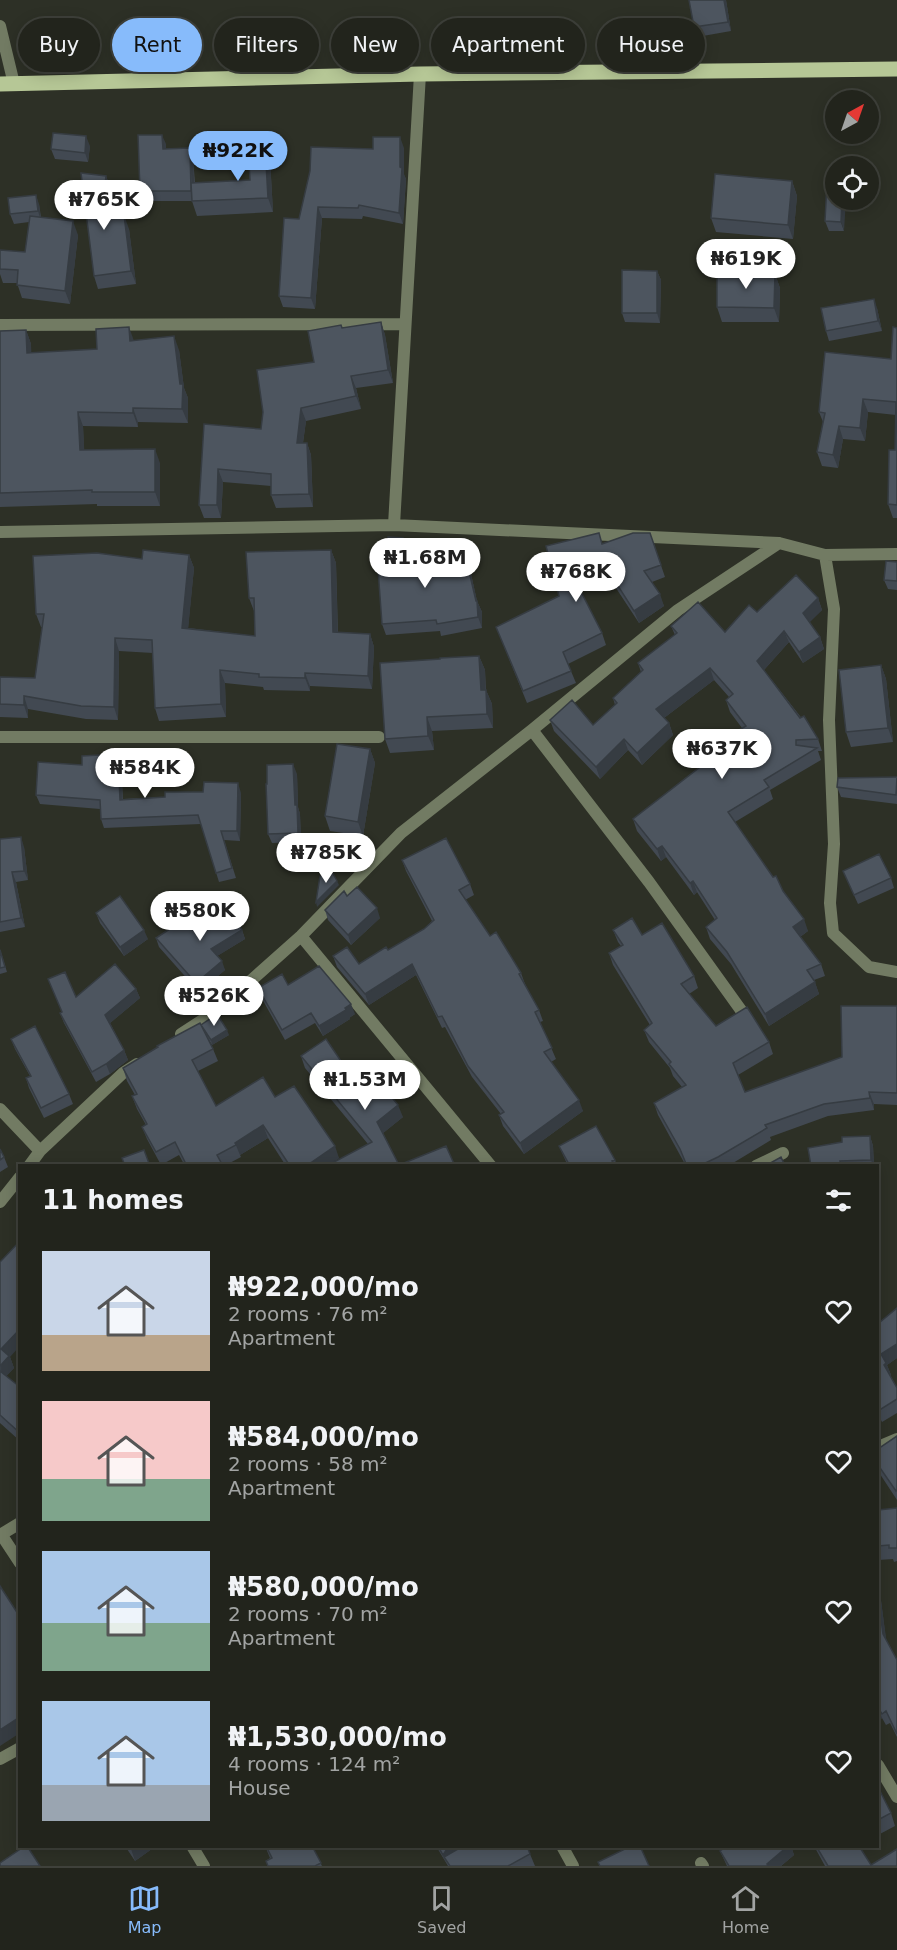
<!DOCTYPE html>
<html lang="en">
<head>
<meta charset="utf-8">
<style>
  :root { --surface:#22241c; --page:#2e3029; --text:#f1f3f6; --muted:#a2a4a3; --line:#3f413b; --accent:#87bbfb }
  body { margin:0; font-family:"DejaVu Sans",sans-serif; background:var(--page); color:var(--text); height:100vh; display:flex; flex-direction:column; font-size:22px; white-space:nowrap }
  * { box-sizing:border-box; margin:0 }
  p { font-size:20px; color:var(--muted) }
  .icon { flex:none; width:33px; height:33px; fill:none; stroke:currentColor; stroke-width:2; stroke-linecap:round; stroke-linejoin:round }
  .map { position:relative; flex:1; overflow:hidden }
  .details { position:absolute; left:18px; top:1164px; width:861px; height:684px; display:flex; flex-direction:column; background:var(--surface); border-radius:0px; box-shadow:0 3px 15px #0003,0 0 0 2px var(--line) }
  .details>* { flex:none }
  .top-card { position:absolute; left:18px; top:18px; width:861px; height:54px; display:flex; gap:12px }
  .needle { width:39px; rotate:40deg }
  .controls { position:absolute; left:825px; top:90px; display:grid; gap:12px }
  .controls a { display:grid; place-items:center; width:54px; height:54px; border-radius:50%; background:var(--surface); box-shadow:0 3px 15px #0003,0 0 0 2px var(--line); font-size:30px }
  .price { position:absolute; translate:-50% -51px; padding:0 14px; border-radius:21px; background:#fff; color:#222; font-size:20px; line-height:39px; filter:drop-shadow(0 2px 3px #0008) }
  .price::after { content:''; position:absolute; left:50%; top:36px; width:18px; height:14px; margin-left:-9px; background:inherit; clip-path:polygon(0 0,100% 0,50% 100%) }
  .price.active { background:var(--accent); color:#111 }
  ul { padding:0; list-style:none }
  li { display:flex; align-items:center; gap:18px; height:150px; padding:0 24px }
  li span { display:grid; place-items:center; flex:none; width:168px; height:120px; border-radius:0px; color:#555 }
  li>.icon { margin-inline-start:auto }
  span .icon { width:72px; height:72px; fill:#fffc; stroke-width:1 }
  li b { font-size:26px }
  h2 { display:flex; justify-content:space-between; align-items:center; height:72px; padding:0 24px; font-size:26px }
  .tag { padding:0 21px; border-radius:27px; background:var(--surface); box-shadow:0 3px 15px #0003,0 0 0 2px var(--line); font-size:21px; line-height:54px }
  .tag.active { background:var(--accent); color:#111 }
  .tabs { display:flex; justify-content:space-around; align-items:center; height:84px; border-top:2px solid var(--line); background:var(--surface); font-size:16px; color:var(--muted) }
  .tabs a { display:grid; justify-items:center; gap:3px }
  .tabs .active { color:var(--accent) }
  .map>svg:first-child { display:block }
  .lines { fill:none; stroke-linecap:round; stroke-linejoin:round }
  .street { stroke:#727b63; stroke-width:12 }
  .primary { stroke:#b6c796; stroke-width:15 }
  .wall { fill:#424952 }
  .shaded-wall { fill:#363c42 }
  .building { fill:#4d555f; stroke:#363c42; stroke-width:1.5 }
</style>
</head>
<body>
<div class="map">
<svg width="897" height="1866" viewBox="0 0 897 1866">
  <rect width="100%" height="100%" fill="#2d3026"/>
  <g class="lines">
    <path class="street" d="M0,26L14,84
      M0,325L405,324
      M394,525L420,74
      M0,532L394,525L779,543L825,555L897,554
      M825,555L834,609L829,720L834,844L830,903L833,933L869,967L897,972
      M532,730L649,882L743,1013
      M0,737H379
      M301,936L491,1166
      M181,1034L218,1010L301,936L401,833L532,730L678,610L779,543
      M0,1109L40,1151L29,1166
      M40,1151L123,1073L137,1064
      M756,1166L783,1153
      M0,1202L20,1177
      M878,1447L897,1439
      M1,1534L20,1563
      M0,1535L20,1523
      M0,1759L20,1748
      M878,1765L897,1797
      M192,1846L204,1866
      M562,1846L573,1866
      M701,1863L703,1866"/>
    <path class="primary" d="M0,84L420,74L897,69"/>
  </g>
  <path class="wall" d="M726,0L731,31L697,37L694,27Z
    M166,144V149L193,158L195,183L250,180L270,159L273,212L197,216L192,201H143L140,191Z
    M90,146L88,162L55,159L51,149Z
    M404,148V175L406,179L403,224L363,216L362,219L322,218L315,309L283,307L279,296L299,219L373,149Z
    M106,176L111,189L108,217L129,229L136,284L98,289L94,276Z
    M792,181L797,196L793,239L716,232L711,218Z
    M827,182L844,231H829L825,221Z
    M39,204L41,217L78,235L70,304L22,298L17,283H3L0,274V250L25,252L29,222L14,224L10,214Z
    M657,271L661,280L660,323L625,322L622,313Z
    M775,274L780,288L779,322H722L717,307Z
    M877,308L882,331L829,341L826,331Z
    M381,322L385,335L393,383L356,388L361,409L306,421L303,443H307L311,455L313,507L276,508L271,495V486L223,482L221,518H204L199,505L204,424L261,429L342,328Z
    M897,328V518H893L888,504L895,450L896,415L868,412L865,441L843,439L838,468L822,466L817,452L823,422L819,412L891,359Z
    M26,330L31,344V353L97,349L134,341L179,350L184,388L188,398V423L138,422V427L83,426L84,450L160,463V506H97V504L0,507V331Z
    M650,533L665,577L652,582L664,606L639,623L612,582L580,590L602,633L606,645L568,664L576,683L527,703L496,627L559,596L603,543Z
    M407,549L406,567L465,554L469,565L477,601L482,612V628L441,636L440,631L386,635L382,624L386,569Z
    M331,550L336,563L338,632L370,634L374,647L372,689L310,686V691L264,690L263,687L225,683L226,717L159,721L155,708L153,653L119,651L118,720L86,719L28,709V718L0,717V677L35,678L42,627H41L36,614L142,559L189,555L194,568L188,628L255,636L254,611L249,598Z
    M897,562V590L888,589L884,580Z
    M818,598L822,610L809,622L820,637L824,649L803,663L789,642L764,670L818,739L822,751H818L821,760L770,790L773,799L735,822L783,891L808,931L800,937L821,964L825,976L814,980L819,994L769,1026L731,964L710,939L706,927L715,920L697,892L694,895L666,857L661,861L637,831L633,819L711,758L708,748L742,728L730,712L726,700L729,697L714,680L664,718L669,723L673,735L642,765L628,750L600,779L554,731L550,720L593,725L615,705L613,698L641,672L638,663L675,635L671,626L725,632L757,612Z
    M479,656L485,670L486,690L492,704L493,728L432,731L434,750L390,753L385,739L440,659Z
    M881,665L886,679L893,742L851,747L846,732Z
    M370,749L375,763L363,836L330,831L325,816Z
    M118,754L121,764L123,799L241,793L240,841L224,840L236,878L219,882L201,824L104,828L101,819L100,809L40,804L36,795L82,765Z
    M297,774L298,807L300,814L301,842L272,843L268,834Z
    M897,777V804L841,797L837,787Z
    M0,839L24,847L28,880L16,882L25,927L0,932Z
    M402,860L470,884L474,895L465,900L490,936L521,973L525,984L539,1010L543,1021L540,1022L556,1059L551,1062L583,1111L524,1154L503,1126L499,1115L501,1114L472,1077L445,1027L442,1028L416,975L369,1005L337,967L333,956L359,964L388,950L424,929L432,921L406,871Z
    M843,871L891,878L894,888L858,904Z
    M347,896L380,918L351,945L328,920L325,910Z
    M96,913L148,939L124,956L100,923Z
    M190,927L242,930L245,939L217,956L225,970L199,992L159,947L156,938Z
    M613,930L642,935L694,976L698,988L689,994L716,1026L769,1042L773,1054L738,1075L745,1092L842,1057L897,1006V1105L874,1104V1110L828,1116L770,1137L771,1140L728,1166H686L658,1115L654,1103L682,1087L673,1076L670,1068L649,1042L644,1030L650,1025L613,965L609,953L621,946L618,942Z
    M0,949L7,972L0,974Z
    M48,979L76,997L136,989L140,998L110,1023L124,1050L128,1060L110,1074L96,1082L64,1023L60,1013L62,1012Z
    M288,985L355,1014L349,1018L350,1019L323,1036L315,1023L285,1040L261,997L258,988Z
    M202,1027L229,1035L212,1045L206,1035L213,1049L218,1061L198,1071L216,1106L275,1097L339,1158L328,1166H286L268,1138L240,1155L241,1157L224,1166H185L179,1155L161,1165L147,1139L142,1127L146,1125L137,1109L132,1096L135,1095L127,1081L123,1068Z
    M11,1039L69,1094L73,1104L44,1118L29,1088L26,1078L30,1076L15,1049Z
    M301,1056L355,1082L403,1117L383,1133L399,1165L455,1166H335L334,1162L368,1144L305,1068Z
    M870,1136L873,1146L874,1166H811L842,1142Z
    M559,1146L615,1160L617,1166H568L563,1155Z
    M0,1149L4,1157L8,1167L0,1172Z
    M0,1262L10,1357L14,1368L6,1376L20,1387V1441L0,1423Z
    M897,1308V1358L887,1365L891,1375L890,1376L897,1388V1413L882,1422L881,1420L878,1422V1318L880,1322Z
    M897,1436V1500L878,1471V1449Z
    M897,1508V1561L894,1562L893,1559L878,1560V1510Z
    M880,1593L886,1640L897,1660V1737L890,1723L886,1725L882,1718L878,1721Z
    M878,1787L891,1813L895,1826L878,1835Z
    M125,1846H156L135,1861Z
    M265,1846H312L322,1866H268L266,1861L270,1858Z
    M436,1846H462L460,1848L530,1854L535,1866H448Z
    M727,1846H791L794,1855L781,1866H727L720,1851Z
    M814,1846H859L871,1865L897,1866H825Z"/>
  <path class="shaded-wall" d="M724,0H726L731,31L728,22Z
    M162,135L166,144V159L163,149Z
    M86,136L90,146L88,162L85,153Z
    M400,137L404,148V174L406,179L403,224L399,213Z
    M265,145L270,159L273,212L268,198Z
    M190,148L193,158L195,201L192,191Z
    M106,176L111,189L106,231L101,218Z
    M792,181L797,196L793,239L788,225Z
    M36,195L39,204L41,221L38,211Z
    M842,200H846L844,231L841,222Z
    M318,207L322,218L315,309L311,298Z
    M124,215L129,229L136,284L131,271Z
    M73,221L78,235L70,304L65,291Z
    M657,271L661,280L660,323L657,313Z
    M775,274L780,288L779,322L774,308Z
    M874,299L877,308L882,331L878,321Z
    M381,322L385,335L393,383L388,370Z
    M129,327L134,341H130Z
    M26,330L31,344L32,367L27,353Z
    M174,336L179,350L184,388L188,398V423L182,409Z
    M351,376L356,388L361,409L356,396Z
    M863,399L868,412L865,441L860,428Z
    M133,408L138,422V427L133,413Z
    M301,408L306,421L301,456L297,443Z
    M78,412L83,426L85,463L80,450Z
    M839,426L843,439L838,468L833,455Z
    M307,443L311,455L313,507L309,494Z
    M155,449L160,463V506L155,492Z
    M218,469L223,482L221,518L217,505Z
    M403,538L407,549L406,580L402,568Z
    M331,550L336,563L338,645L333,632Z
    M465,554L469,565L477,601L482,612V628L478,617L476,601Z
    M189,555L194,568L187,641L182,628Z
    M660,594L664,606L639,623L634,611Z
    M818,598L822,610L807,625L803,613Z
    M784,631L789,642L761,673L757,661Z
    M370,634L374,647L372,689L368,676Z
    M820,637L824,649L803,663L799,652Z
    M115,638L119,651L118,720L114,707Z
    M479,656L485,670L486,704L481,690Z
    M881,665L886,679L893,742L888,728Z
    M710,668L714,680L660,721L656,709Z
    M220,670L225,683L226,717L221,704Z
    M305,673L310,686V691L305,678Z
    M486,690L492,704L493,728L487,714Z
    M24,696L28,709V718L24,705Z
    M427,717L432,731L434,750L428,736Z
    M669,723L673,735L642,765L637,753Z
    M624,739L628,750L600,779L596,767Z
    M370,749L375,763L363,836L358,822Z
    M118,754L121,764L123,809L120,800Z
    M293,764L297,774L298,807L300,814L301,842L298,833L295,805Z
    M238,783L241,793L240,841L237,831Z
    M21,837L24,847L28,880L24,871Z
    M662,846L666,857L661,861L657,849Z
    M12,872L16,882L25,927L21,918Z
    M337,881L339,885L317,907L316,902Z
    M693,881L697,892L694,895L690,883Z
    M377,908L380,918L351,945L348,935Z
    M804,919L808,931L797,939L793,927Z
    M144,930L148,939L124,956L120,947Z
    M242,930L245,939L214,958L211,949Z
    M222,961L225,970L199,992L196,983Z
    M412,964L416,975L369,1005L365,994Z
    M815,982L819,994L769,1026L765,1014Z
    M136,989L140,998L109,1024L105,1015Z
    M351,1004L355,1014L349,1018L350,1019L323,1036L319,1026Z
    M227,1030L229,1035L212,1045L211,1040Z
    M124,1050L128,1060L110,1074L106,1064Z
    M869,1092L874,1104V1110L870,1098Z
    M579,1100L583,1111L524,1154L520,1143Z
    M398,1105L403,1117L382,1134L377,1122Z
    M263,1125L268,1138L240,1155L235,1143Z
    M870,1136L873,1146L874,1166H873L871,1160Z
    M335,1146L339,1158L328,1166H306Z
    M20,1329V1346L10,1357L14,1368L2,1381L0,1377L1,1349Z
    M897,1344V1358L887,1365L891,1375L888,1377L881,1354Z
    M878,1588L880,1593L887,1645L883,1634L878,1597Z
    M878,1707L882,1718L878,1721Z
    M20,1717V1733L0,1746V1730Z
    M135,1846H156L135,1861L131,1849Z
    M449,1846H462L448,1863L444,1857L447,1865L443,1855Z
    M788,1846H791L794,1855L781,1866H768L767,1864Z"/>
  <path class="building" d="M689,0H724L728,22L694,27Z
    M53,133L86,136L85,153L51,149Z
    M138,135H162L163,149L190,148L191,191H140Z
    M373,137H400V167L402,168L399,213L359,205L358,208L318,207L311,298L279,296L284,218L299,219L310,171L311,147L373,149Z
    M265,145L268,198L192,201L191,183L250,180L248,146Z
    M81,173L106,176L101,218L124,215L131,271L94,276Z
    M715,174L792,181L788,225L711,218Z
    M827,182L836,183V200H842L841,222L825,221Z
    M36,195L38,211L10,214L8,198Z
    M30,216L73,221L65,291L17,285L18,270L0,269V250L25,252Z
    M622,270L657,271V313H622Z
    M717,273L775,274L774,308L717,307Z
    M874,299L878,321L826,331L821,308Z
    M381,322L388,370L351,376L356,396L301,408L297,443H307L309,494L271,495V474L218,469L217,505H199L204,424L261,429L263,412L257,370L314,362L308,331L341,325L342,328Z
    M129,327L130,341L174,336L180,384H183L182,409L133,408V413L78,412L80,450L155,449V492H92V490L0,493V331L26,330L27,353L97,349L96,329Z
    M893,327L897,328V505L888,504L889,450H895L896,402L863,399L860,428L839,426L833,455L817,452L825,413L819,412L825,352L891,359Z
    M599,533L602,544L633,533H650L661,565L644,571L660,594L634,611L608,570L574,578L602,633L563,652L571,671L523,691L496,627L559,596L546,546Z
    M388,537L403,538L402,568L465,554L476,601H477L478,617L437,624L436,620L382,624L378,569H386Z
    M143,550L189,555L182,628L255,636L254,598H249L246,552L331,550L333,632L370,634L368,676L305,673V678L259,677V674L220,670L221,704L155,708L152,640L115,638L114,707L81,706L24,696V705L0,704V677L35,678L44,614H36L33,556L97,553L142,559Z
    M886,561L897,562V581L884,580Z
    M796,575L818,598L803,613L820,637L799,652L784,631L757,661L800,718L804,716L818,739L796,740V745L817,748L764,780L769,787L728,812L773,877L776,876L783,891L804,919L793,927L821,964L807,970L815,982L765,1014L727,952L706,927L717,918L693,881L690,883L662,846L657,849L633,819L713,757L708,748L746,726L726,700L733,694L710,668L656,709L669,723L637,753L624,739L596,767L550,720L572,700L593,725L617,703L613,698L643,670L638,663L677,633L671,626L698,602L725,632L749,605L757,612Z
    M479,656L481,690H486L487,714L427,717L428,736L385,739L380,663L440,659V658Z
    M881,665L888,728L846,732L839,670Z
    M337,744L370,749L358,822L325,816Z
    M118,754L120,800L165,797V792H203L204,782L238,783L237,831H221L232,868L216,873L198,815L101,819L100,800L36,795L38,762L82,765V756Z
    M293,764L295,805H297L298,833L268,834L266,784H267V765Z
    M897,777L896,795L837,787L838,778Z
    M21,837L24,871L12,872L21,918L0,922V839Z
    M446,838L470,884L459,890L490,936L496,932L521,973L519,974L539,1010L535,1012L552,1048L544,1052L579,1100L520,1143L499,1115L504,1112L468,1066L442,1016L438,1017L412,964L365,994L333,956L347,947L359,964L386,947L388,950L424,929L434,920L402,860Z
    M879,854L891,878L854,895L843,871Z
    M331,870L337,881L316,902L320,876Z
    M357,887L377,908L348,935L325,910L344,891L347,896Z
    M120,896L144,930L120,947L96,913Z
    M227,905L242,930L211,949L222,961L196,983L156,938L185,919L190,927Z
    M632,918L642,935L662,923L694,976L681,984L716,1026L747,1007L769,1042L733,1063L745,1092L842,1057L841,1006H897V1093L869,1092L870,1098L824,1104L765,1125L767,1128L718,1157L699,1166H687L680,1149L654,1103L686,1085L669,1064L671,1062L644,1030L652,1023L609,953L623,945L613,930Z
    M0,950L5,967L0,968Z
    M115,964L136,989L105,1015L124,1050L106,1064L92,1072L60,1013L62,1012L48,979L65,972L76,997Z
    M319,966L351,1004L345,1008L346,1010L319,1026L311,1013L282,1030L258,988L282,974L288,985Z
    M217,1014L227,1030L211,1040L201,1025Z
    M200,1023L213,1049L192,1060L216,1106L263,1077L275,1097L294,1086L335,1146L306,1166H290L263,1125L235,1143L236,1145L217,1155L223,1166H187L175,1142L156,1152L142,1127L147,1124L132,1096L137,1094L123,1068L158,1047L157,1046Z
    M35,1026L69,1094L41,1108L26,1078L31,1076L11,1039Z
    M326,1039L355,1082L370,1071L398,1105L377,1122L399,1165L446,1146L455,1166H336L334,1162L372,1142L301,1056Z
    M596,1126L615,1160L612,1161L615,1166H570L559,1146Z
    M870,1136L871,1160L840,1161L841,1166H811L808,1148L842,1142V1137Z
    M0,1149L4,1157L0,1160Z
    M144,1150L150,1166H125L122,1158Z
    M781,1157L785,1166H765Z
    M20,1241V1329L1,1349L9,1356L0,1366V1262Z
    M897,1308V1344L881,1354L886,1363L884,1365L897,1388V1399L878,1411V1318L880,1322Z
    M0,1371L20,1387V1433L0,1415Z
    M897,1436V1490L896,1491L878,1465V1449Z
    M897,1508V1548H889V1545L878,1546V1510Z
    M0,1586L20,1617V1717L0,1730Z
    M878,1597L883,1634L897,1660V1734L886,1711L882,1714L878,1707Z
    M878,1787L891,1813L878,1820Z
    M25,1846H27L40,1866H0V1863Z
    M266,1846H312L321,1863L315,1866H268L266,1861L272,1858Z
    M438,1846H449L443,1855Z
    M463,1846H527L530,1854L508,1866H450L444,1857Z
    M631,1846H640L649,1866H600L598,1862Z
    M727,1846H788L767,1864L768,1866H729L720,1851Z
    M816,1846H859L871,1865L897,1849V1866H828Z"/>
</svg>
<div class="controls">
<a><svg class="needle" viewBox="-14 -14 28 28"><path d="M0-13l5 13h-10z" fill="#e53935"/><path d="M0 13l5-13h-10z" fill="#a2a4a3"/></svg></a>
<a><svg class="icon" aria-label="locate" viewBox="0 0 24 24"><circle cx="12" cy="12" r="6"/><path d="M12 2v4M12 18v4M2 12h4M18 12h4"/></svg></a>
</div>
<b class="price active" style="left:238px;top:182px">₦922K</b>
<b class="price" style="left:104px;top:231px">₦765K</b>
<b class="price" style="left:746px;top:290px">₦619K</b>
<b class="price" style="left:425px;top:589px">₦1.68M</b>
<b class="price" style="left:576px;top:603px">₦768K</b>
<b class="price" style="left:722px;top:780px">₦637K</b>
<b class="price" style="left:145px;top:799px">₦584K</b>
<b class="price" style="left:326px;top:884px">₦785K</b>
<b class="price" style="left:200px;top:942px">₦580K</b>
<b class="price" style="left:214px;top:1027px">₦526K</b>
<b class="price" style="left:365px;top:1111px">₦1.53M</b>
<div class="top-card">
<a class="tag">Buy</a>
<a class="tag active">Rent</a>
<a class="tag">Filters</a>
<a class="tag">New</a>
<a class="tag">Apartment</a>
<a class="tag">House</a>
</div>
<section class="details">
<h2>11 homes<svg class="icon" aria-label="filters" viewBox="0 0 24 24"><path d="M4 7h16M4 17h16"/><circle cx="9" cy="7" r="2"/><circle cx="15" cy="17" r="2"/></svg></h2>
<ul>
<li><span style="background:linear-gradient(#c9d6e8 70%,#b9a48a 0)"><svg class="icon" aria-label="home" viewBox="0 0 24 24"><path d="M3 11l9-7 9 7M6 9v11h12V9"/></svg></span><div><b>₦922,000/mo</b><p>2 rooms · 76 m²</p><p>Apartment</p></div><svg class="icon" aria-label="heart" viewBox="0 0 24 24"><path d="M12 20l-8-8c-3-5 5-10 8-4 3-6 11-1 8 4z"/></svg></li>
<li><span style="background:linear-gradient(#f6c9c9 65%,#7fa58c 0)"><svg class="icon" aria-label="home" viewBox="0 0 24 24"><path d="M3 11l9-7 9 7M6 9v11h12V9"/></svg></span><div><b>₦584,000/mo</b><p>2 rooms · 58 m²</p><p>Apartment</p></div><svg class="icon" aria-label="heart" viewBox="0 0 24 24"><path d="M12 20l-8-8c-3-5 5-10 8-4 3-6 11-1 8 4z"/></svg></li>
<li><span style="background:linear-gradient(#a9c7e8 60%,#7fa58c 0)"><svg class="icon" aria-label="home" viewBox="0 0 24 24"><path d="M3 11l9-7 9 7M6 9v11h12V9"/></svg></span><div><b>₦580,000/mo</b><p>2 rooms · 70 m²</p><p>Apartment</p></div><svg class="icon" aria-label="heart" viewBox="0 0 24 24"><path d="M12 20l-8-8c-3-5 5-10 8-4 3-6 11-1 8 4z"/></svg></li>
<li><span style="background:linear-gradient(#a9c7e8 70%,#9aa5b1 0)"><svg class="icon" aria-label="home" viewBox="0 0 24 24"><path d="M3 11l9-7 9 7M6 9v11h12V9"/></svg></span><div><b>₦1,530,000/mo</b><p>4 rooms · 124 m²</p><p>House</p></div><svg class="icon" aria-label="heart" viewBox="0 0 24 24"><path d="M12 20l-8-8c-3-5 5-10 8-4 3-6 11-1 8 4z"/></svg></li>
</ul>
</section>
</div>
<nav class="tabs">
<a class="active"><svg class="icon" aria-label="map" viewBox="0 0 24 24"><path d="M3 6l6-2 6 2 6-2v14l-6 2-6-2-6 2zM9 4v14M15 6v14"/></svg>Map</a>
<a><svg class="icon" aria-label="saved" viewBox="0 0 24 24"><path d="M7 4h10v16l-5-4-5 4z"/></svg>Saved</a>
<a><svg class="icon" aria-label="home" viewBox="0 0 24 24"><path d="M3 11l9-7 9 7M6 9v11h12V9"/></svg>Home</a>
</nav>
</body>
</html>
